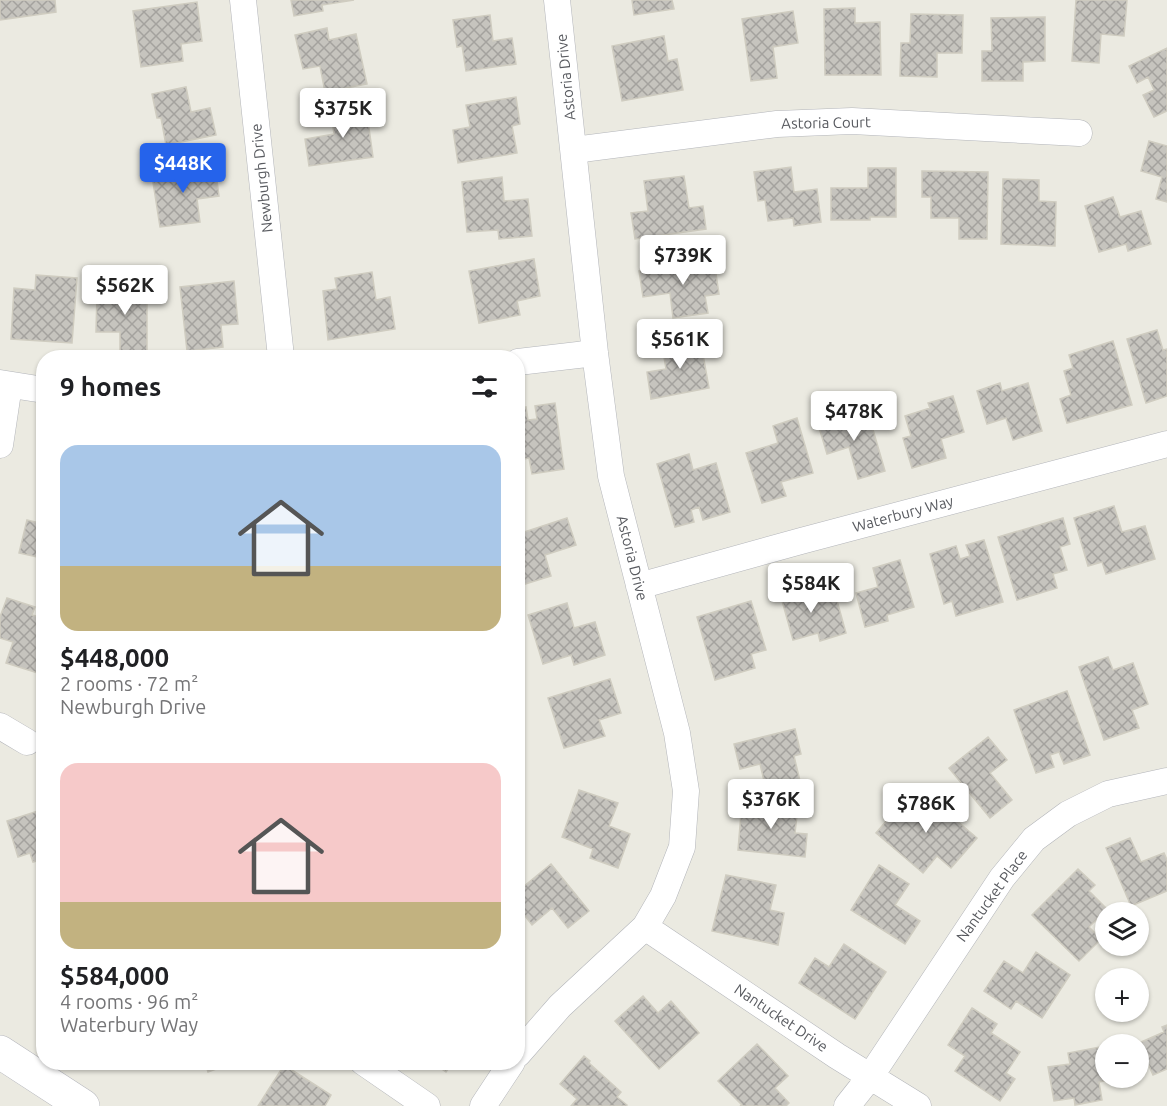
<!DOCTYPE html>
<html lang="en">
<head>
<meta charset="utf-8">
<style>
  :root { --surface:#fff; --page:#f2f2f2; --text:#202124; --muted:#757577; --accent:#2563eb }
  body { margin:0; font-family:Ubuntu,sans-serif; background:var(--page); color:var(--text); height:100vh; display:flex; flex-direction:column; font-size:22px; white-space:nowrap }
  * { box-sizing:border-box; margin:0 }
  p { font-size:20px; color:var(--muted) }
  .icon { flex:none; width:33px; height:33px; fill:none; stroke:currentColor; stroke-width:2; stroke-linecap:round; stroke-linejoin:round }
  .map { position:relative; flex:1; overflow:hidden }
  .sheet { position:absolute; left:36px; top:350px; width:489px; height:720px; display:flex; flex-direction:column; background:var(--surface); border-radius:24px; box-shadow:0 2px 4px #0004 }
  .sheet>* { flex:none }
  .controls { position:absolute; left:1095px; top:902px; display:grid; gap:12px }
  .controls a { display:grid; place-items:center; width:54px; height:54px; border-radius:50%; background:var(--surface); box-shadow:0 2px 4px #0004; font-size:30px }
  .price { position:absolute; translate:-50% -51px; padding:0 14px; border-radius:6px; background:#fff; color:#222; font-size:20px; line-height:39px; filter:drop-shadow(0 2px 3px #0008) }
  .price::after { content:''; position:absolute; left:50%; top:36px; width:18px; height:14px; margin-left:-9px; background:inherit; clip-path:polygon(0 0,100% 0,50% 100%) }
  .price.current { background:var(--accent); color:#fff }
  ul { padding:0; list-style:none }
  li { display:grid; align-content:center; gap:12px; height:318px; padding:0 24px }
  li span { display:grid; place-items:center; height:186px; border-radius:18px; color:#555 }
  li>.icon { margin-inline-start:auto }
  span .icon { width:108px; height:108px; fill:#fffc; stroke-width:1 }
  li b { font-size:26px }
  h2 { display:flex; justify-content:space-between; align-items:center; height:72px; padding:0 24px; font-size:26px }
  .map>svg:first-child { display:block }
  .building { fill:url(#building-cross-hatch); stroke:#cfccc0; stroke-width:1.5 }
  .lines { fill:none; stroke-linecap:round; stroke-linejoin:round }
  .street-casing { stroke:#b3b5ba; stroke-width:27 }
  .secondary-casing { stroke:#b7b8be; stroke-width:34 }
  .street { stroke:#fff; stroke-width:26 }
  .secondary { stroke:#fff; stroke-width:33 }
  .labels { text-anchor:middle; stroke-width:5; stroke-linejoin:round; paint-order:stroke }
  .street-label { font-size:15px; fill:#595b60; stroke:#fff }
</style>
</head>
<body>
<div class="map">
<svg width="1167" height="1106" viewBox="0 0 1167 1106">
  <defs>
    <pattern id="building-cross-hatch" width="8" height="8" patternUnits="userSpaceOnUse" patternTransform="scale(1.5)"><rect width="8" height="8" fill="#c6c4be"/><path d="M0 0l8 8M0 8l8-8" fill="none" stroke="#a4a29e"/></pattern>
  </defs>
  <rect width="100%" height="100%" fill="#ebeae1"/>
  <path class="building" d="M0,0H55L56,12L0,20Z
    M291,0H354L322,5L323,11L294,16Z
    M632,0H672L674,9L634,15Z
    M1076,0H1127L1124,36L1101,34L1099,63L1072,61Z
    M197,2L202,41L181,44L183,61L141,67L133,11Z
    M855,8V23L880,22L881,75H825L824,9Z
    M793,11L798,43L773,47L777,78L751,81L742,19Z
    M911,14L963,15L962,53H937V77L900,76L901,43H910Z
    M490,15L493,41L512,38L516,64L466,71L462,46L457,47L453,20Z
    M1045,17V61L1023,62V81H982V51H992L991,18Z
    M327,28L329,40L356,34L367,84L325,92L320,66L303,69L295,35Z
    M664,36L668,61L677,59L683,90L622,101L612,46Z
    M1167,48V111L1154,117L1143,95L1154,90L1148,77L1137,83L1129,66Z
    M186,87L191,112L210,108L216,135L166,145L161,118H157L152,94Z
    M516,97L520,124L512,126L517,153L458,163L453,130L470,127L466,105Z
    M366,106L373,157L309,166L305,139L334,134L331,112Z
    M1149,141L1167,146V202L1156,199L1162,177L1141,171Z
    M202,161L204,175L216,173L219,196L197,199L200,222L160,227L152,176L183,172L182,164Z
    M791,167L794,192L817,189L821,222L794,226L793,218L768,221L765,200L758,201L754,172Z
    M868,168H896V217H870V220H831V188H868Z
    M922,171L988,172L987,239H959V218H931V197H922Z
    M684,176L689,208L703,206L706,229L635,239L631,213L648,211L644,181Z
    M502,177L504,201L528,199L532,236L499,239L498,230L467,232L462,182Z
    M1003,179L1039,180V201L1056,202L1055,246L1001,244Z
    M1113,197L1120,217L1141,211L1151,244L1128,251L1126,244L1099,252L1085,206Z
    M534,259L540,296L517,301L520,315L479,323L469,271Z
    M714,260L719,294L705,296L708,313L673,318L670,293L643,297L639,271Z
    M372,272L376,300L390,297L395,329L328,340L323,291L337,289L335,278Z
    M36,275L77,278L72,343L11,339L14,288L35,290Z
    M234,281L238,324L221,325L223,347L187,351L180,287Z
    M147,284V352H120V332H96L97,293H119L120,285Z
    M1157,330L1163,350L1167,349V396L1146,403L1127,339Z
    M700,338L709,388L651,399L647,372L666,369L662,345Z
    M1113,341L1132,405L1067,423L1060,399L1071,395L1064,371L1073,368L1069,355Z
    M1000,383L1002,391L1028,383L1042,431L1013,440L1006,418L987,424L977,391Z
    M953,396L964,432L941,439L946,458L912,468L903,438L911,436L905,416L930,408L928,403Z
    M555,403L564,469L532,474L529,458L518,460V409L526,407L528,420L537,419L535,406Z
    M867,409L885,471L858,479L849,447L827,454L818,424Z
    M797,418L813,473L781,482L786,496L762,503L746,453L778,443L773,426Z
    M689,454L693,470L716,463L730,512L703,520L699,507L691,510L694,522L675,527L657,464Z
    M1114,506L1122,532L1145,526L1155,559L1106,574L1102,562L1088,566L1074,518Z
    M567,518L576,545L545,555L551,576L522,585L518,571V534Z
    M1063,518L1070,544L1060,547L1067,570L1053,574L1057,588L1017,600L998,537Z
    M27,520L44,524V581L37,580L42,558L19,553Z
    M984,540L1003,602L956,616L952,601L944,604L930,554L956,546L960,559L970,556L966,545Z
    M900,560L914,607L887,615L888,621L865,627L856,593L878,587L873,568Z
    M806,582L812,604L836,597L846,633L820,641L818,633L793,640L779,590Z
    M7,598L35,607L32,615L44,618V675L6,663L13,642L0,638V617Z
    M751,601L766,650L751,654L755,668L715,680L697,617Z
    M567,603L574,628L595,622L605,655L574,665L571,655L543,664L528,615Z
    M1108,657L1113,670L1133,663L1148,704L1132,710L1139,728L1104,740L1079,667Z
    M610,679L621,713L599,720L605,736L564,748L548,698Z
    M1067,691L1090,755L1064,764L1059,752L1050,755L1054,767L1036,773L1014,710Z
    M795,729L801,754L794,756L800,781L766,789L760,764L740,769L734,744Z
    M988,737L1007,760L990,773L1012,800L990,818L949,768Z
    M579,790L618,803L609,826L630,834L618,868L590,858L593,849L562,837Z
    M928,796L977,838L951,868L937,856L923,873L876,833L906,798L918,808Z
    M742,801L798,807L795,833L807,834L805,857L738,850Z
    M44,809V859L33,862L30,853L18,857L7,821Z
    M1130,838L1141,862L1164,853L1167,860V891L1131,906L1106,848Z
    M551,864L589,911L568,928L552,908L532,925L518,907V891Z
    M879,865L909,884L895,905L920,921L905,944L851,910Z
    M1078,869L1095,885L1089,891L1107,909L1089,927L1101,939L1079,961L1032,915Z
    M726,875L776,885L770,910L784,913L778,945L712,931Z
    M844,944L886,972L855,1019L799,983L815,958L829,967Z
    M1036,952L1070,975L1042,1018L1016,1001L1011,1009L984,991L1004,961L1023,973Z
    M643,996L658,1013L671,1001L699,1033L659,1069L615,1021Z
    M972,1008L997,1024L991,1033L1020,1052L1006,1073L1015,1079L1000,1101L955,1071L965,1056L948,1045Z
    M1167,1025V1069L1153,1075L1139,1043L1164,1032L1162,1027Z
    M757,1044L788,1076L775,1088L789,1103L786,1106H740L742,1105L718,1081Z
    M1106,1046V1077H1125L1099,1082L1102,1100L1075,1105L1074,1098L1054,1101L1048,1067L1070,1064L1068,1053Z
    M584,1056L590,1061L589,1063L621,1092L617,1097L627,1105L626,1106H571L577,1099L560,1084Z
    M205,1062H235L208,1072Z
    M432,1062H453L446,1072Z
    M284,1065L331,1095L325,1106H258Z"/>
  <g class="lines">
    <g class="street-casing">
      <path id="street" d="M243,0L281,357
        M574,150L777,124L852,121L1079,133
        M518,362L595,353
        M0,383L44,390
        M0,445L9,385
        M639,586L801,541L1167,444
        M0,726L27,742
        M645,927L837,1056L918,1106
        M518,1054L560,1006L645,927L663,896L682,847L686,791L677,733L611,476L595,353L557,0
        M363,1062L427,1106
        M483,1106L512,1062
        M847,1106L870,1077L1002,878L1034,839L1068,814L1108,794L1167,781"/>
    </g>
    <g class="secondary-casing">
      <path id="secondary" d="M0,1052L83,1106"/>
    </g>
    <use href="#street" class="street"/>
    <use href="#secondary" class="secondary"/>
  </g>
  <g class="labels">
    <g class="street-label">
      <text transform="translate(566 77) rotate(-96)" y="5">Astoria Drive</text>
      <text transform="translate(826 123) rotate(-1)" y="5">Astoria Court</text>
      <text transform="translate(262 178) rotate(-96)" y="5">Newburgh Drive</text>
      <text transform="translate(903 514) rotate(-15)" y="5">Waterbury Way</text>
      <text transform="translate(632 558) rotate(76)" y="5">Astoria Drive</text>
      <text transform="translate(992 896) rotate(-54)" y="5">Nantucket Place</text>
      <text transform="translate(781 1018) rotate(34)" y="5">Nantucket Drive</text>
    </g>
  </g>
</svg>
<div class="controls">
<a><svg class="icon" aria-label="layers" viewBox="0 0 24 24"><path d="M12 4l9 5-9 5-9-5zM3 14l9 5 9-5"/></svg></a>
<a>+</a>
<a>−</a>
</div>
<b class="price" style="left:343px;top:139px">$375K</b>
<b class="price current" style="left:183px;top:194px">$448K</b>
<b class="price" style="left:683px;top:286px">$739K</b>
<b class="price" style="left:125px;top:316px">$562K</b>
<b class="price" style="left:680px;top:370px">$561K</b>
<b class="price" style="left:854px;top:442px">$478K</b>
<b class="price" style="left:811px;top:614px">$584K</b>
<b class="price" style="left:771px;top:830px">$376K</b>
<b class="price" style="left:926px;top:834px">$786K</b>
<section class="sheet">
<h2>9 homes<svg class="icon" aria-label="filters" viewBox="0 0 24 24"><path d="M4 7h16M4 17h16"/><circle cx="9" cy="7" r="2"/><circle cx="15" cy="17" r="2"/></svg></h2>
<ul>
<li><span style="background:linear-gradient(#a9c7e8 65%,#c2b280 0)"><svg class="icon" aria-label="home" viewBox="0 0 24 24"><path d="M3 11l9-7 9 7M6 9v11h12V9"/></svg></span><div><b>$448,000</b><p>2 rooms · 72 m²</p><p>Newburgh Drive</p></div></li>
<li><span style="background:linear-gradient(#f6c9c9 75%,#c2b280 0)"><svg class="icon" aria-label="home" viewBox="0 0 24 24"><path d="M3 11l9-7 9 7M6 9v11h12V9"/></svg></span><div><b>$584,000</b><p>4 rooms · 96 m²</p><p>Waterbury Way</p></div></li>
</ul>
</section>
</div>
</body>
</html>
